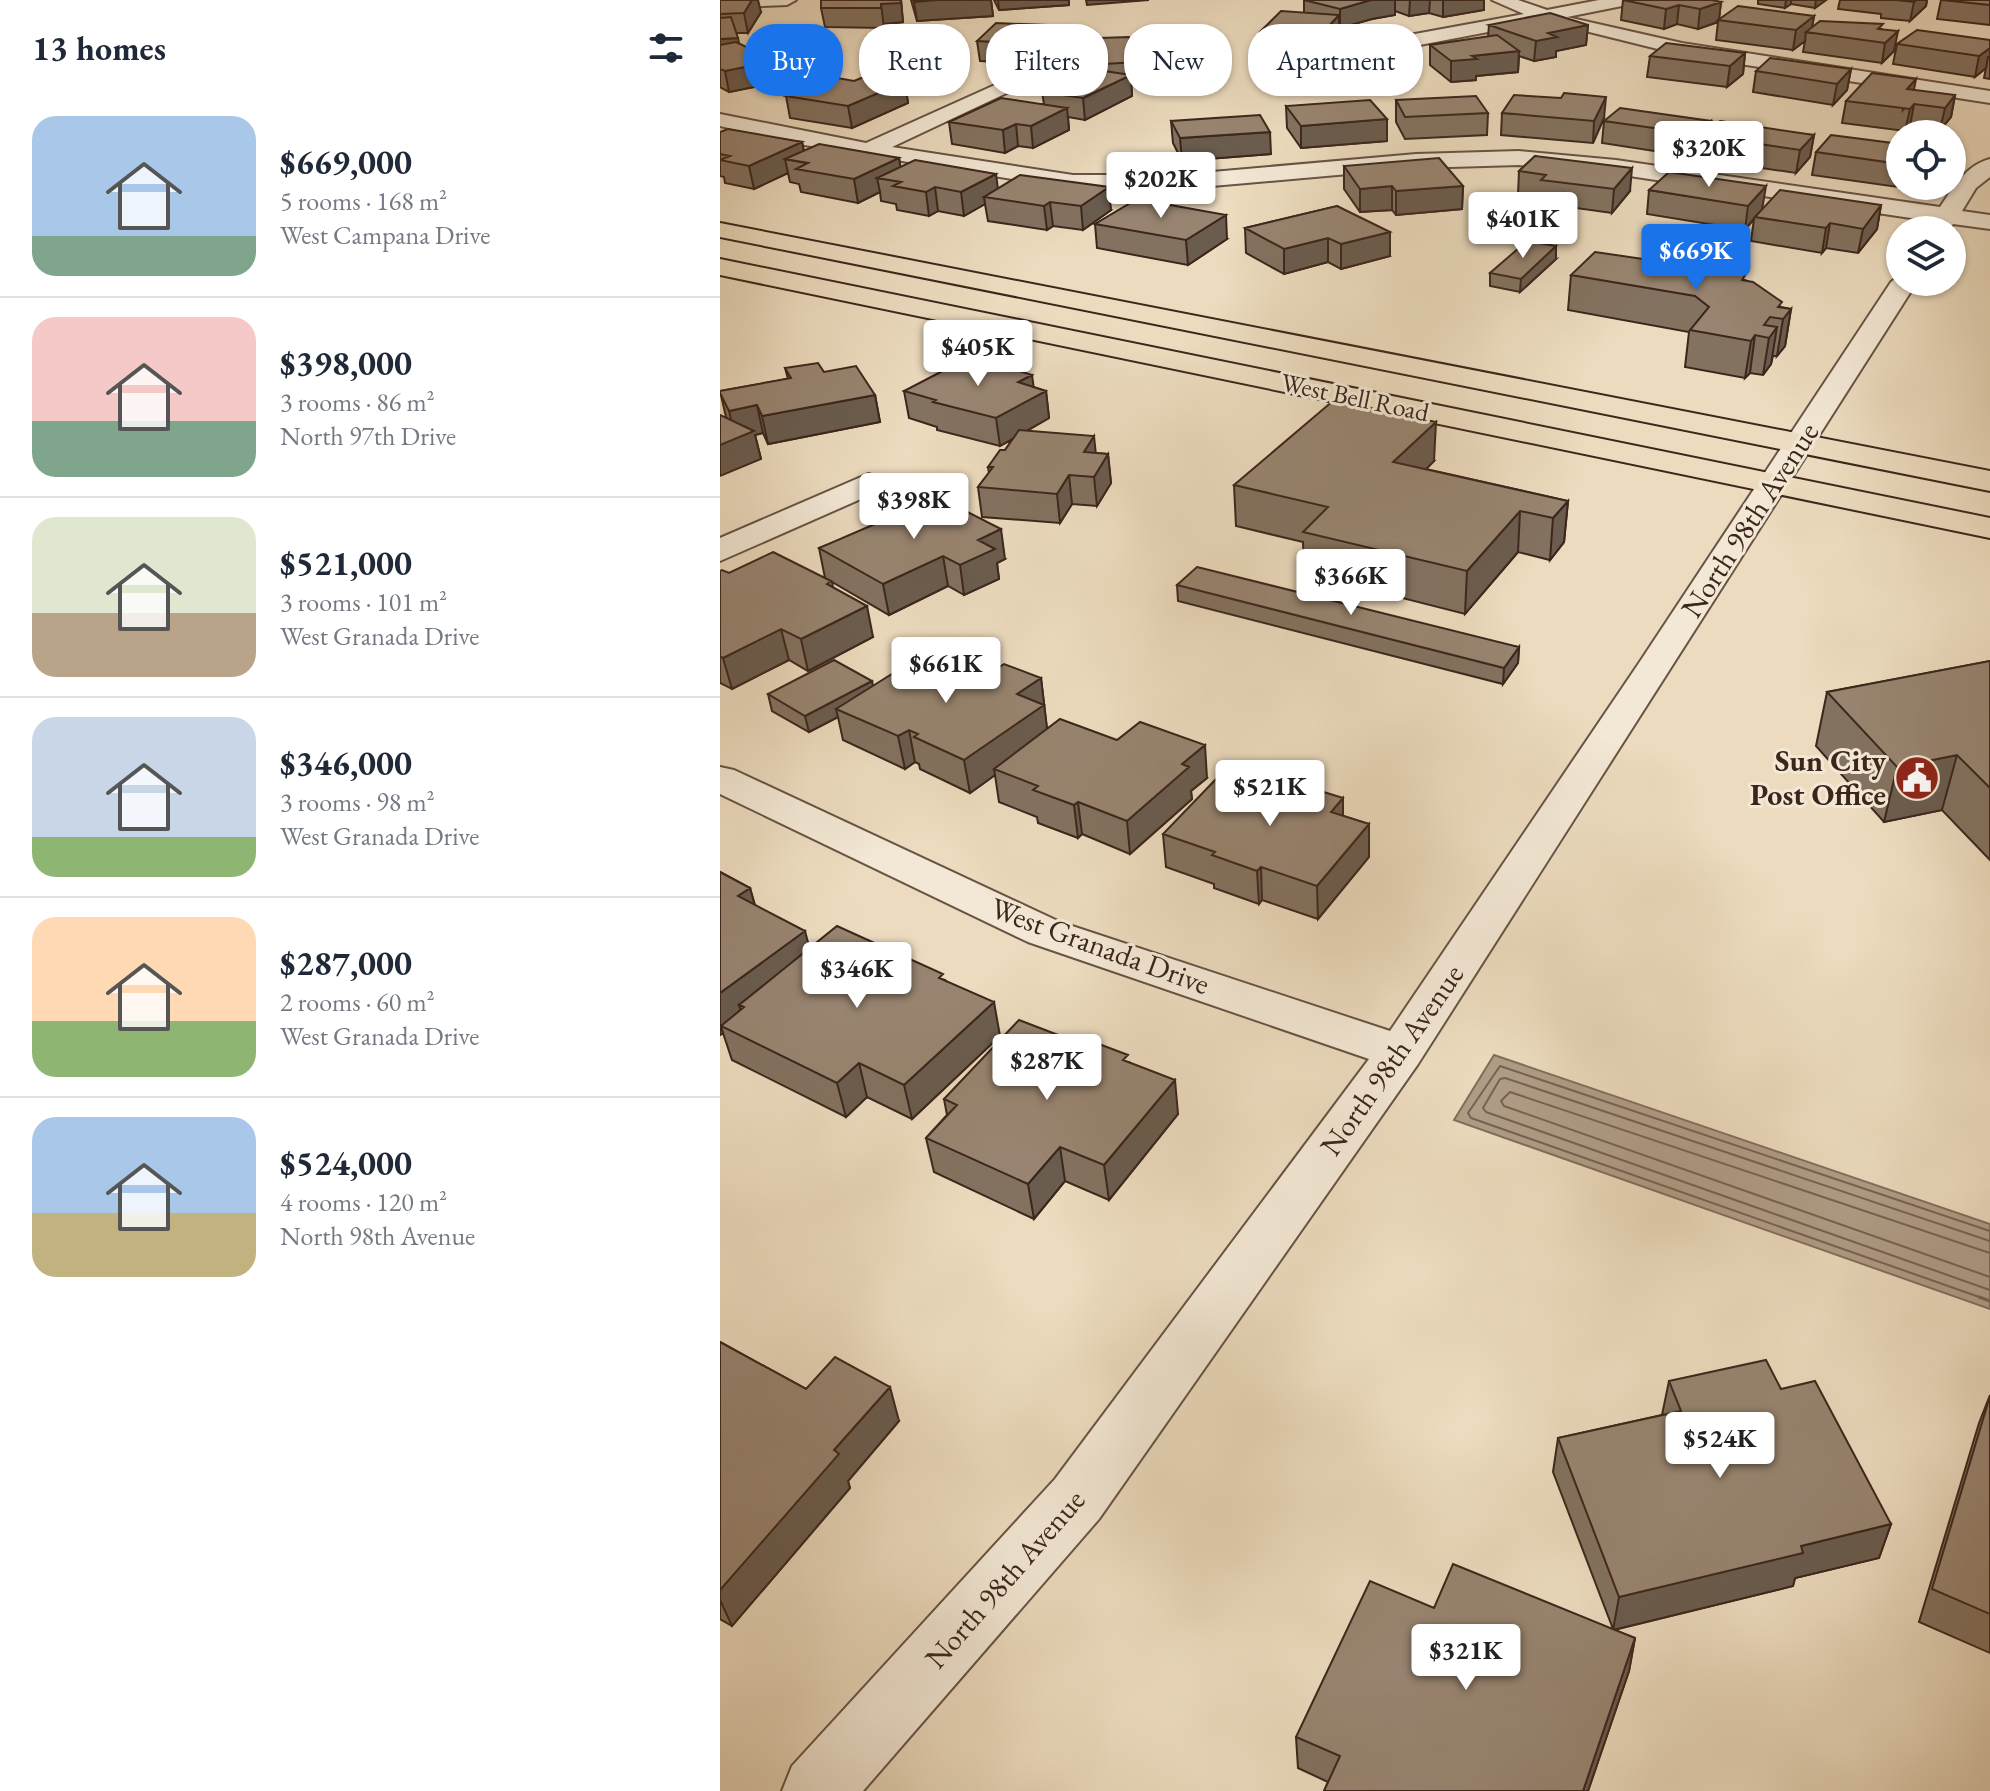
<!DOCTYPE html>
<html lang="en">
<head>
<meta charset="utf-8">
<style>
  :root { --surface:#fff; --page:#f2f2f3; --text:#1f2937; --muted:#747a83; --line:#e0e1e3; --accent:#1a73e8 }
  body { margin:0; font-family:"EB Garamond",serif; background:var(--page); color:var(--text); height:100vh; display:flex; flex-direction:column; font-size:30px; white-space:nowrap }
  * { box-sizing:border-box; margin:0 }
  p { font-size:26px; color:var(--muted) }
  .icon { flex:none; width:44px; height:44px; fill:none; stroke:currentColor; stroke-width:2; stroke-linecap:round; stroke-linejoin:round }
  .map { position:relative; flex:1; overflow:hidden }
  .panel { display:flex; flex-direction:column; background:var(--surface); width:720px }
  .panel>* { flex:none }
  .hud { position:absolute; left:24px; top:24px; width:760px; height:72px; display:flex; gap:16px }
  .fabs { position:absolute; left:1166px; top:120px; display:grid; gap:16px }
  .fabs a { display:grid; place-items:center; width:80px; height:80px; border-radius:50%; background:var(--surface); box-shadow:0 2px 6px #0004; font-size:40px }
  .price { position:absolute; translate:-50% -68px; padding:0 18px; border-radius:8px; background:#fff; color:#222; font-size:26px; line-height:52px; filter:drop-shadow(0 2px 4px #0008) }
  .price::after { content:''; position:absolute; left:50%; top:48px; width:24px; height:18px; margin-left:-12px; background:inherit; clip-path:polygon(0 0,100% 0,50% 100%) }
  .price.active { background:var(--accent); color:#fff }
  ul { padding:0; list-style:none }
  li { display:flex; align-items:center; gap:24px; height:200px; padding:0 32px }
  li+li { border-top:2px solid var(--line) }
  li span { display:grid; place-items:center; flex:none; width:224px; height:160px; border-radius:24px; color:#555 }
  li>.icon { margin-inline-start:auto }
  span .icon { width:96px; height:96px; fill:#fffc; stroke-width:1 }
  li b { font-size:34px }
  h2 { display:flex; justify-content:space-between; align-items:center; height:96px; padding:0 32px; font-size:34px }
  .pill { padding:0 28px; border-radius:32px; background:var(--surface); box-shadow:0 2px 6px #0004; font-size:28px; line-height:72px }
  .pill.active { background:var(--accent); color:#fff }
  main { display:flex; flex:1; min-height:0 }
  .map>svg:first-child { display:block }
  .water { fill:#b09d87; stroke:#826d5c; stroke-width:2 }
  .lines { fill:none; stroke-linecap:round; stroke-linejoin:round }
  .shore-far1 { stroke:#766252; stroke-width:2 }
  .shore { stroke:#766252; stroke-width:3 }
  .street-casing { stroke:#685344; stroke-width:4 }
  .primary-casing { stroke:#3c261c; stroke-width:4 }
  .street { fill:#f3e8d5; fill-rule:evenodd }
  .primary { fill:#ecdbbe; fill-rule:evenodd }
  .wall { fill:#837260; stroke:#3c261c; stroke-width:2 }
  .shaded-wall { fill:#6a5c4e; stroke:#3c261c; stroke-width:2 }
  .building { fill:#988470; stroke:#3c261c; stroke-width:2 }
  .labels { text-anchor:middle; stroke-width:6; stroke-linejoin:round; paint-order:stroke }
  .far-street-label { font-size:26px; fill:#3c261c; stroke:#f3e8d5 }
  .street-label { font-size:30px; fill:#3c261c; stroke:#f3e8d5 }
  .poi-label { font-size:30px; font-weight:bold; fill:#3c261c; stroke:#f3e8d5; text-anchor:end }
</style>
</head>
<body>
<main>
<section class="panel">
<h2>13 homes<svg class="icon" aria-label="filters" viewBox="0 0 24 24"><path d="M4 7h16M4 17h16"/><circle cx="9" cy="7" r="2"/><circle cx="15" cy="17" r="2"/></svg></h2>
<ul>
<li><span style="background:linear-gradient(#a9c7e8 75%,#7fa58c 0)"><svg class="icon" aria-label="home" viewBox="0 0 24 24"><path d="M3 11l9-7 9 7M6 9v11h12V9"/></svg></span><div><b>$669,000</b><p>5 rooms · 168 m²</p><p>West Campana Drive</p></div></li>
<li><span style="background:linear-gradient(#f6c9c9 65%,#7fa58c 0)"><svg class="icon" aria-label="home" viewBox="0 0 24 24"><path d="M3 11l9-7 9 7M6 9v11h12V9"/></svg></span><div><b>$398,000</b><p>3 rooms · 86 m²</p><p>North 97th Drive</p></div></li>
<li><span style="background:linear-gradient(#dfe7d0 60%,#b9a48a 0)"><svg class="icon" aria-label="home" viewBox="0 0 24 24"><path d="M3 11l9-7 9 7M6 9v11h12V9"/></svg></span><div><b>$521,000</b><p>3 rooms · 101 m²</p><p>West Granada Drive</p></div></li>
<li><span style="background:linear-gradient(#c9d6e8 75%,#8fb573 0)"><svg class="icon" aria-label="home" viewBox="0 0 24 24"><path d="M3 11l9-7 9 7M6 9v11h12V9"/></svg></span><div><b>$346,000</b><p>3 rooms · 98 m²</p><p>West Granada Drive</p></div></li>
<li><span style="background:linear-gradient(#ffd9b3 65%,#8fb573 0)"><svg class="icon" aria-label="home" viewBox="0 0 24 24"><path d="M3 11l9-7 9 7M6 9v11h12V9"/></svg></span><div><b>$287,000</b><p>2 rooms · 60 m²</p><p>West Granada Drive</p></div></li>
<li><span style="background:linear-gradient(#a9c7e8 60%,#c2b280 0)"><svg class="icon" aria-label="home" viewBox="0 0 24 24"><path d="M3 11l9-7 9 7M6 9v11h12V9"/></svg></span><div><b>$524,000</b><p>4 rooms · 120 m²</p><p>North 98th Avenue</p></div></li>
</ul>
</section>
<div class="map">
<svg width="1270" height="1791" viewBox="0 0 1270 1791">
  <rect width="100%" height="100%" fill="#ecdbbe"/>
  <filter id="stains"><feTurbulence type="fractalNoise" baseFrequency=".0025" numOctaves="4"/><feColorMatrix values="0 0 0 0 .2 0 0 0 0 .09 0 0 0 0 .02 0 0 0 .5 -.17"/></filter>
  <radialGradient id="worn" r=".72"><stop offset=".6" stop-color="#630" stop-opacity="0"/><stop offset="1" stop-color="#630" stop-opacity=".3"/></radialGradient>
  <path class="water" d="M774,1055L1270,1224V1309L734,1120Z"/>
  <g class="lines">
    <path class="shore-far1" d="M1270,1241L785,1078L780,1079L763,1108L766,1112L1270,1290
      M1270,1253L790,1092L781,1101L784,1106L1270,1277
      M1265,1299L751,1118L748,1113L780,1066L1270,1231"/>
    <path class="shore" d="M1259,1297L1270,1301"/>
    <g class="street-casing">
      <path id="street" d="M0,0H76L67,5L0,8Z
        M772,0H798L827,10L879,0H916L907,5L847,17L962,43L1270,91V103L962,55L825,21L684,48L675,42L684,36L804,14Z
        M286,80L296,86L293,90L172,147L353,175H458L696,154L799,151L896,160L1220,207C1233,188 1246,165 1270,159V177L1256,188L1242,211L1270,215V229L1233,224L1229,230H1205L1211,221L896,174L799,165L696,168L458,189H353L72,143L0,126V114L146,143Z
        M1180,275V282H1197L698,1064L379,1519L143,1791H62L72,1766L335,1479L649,1059L308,942L0,794V767L14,770L340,922L670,1031L919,663L1171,282Z
        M148,474L159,477L164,484L159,491L0,561V538Z"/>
    </g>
    <g class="primary-casing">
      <path id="primary" d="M0,223L1270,471V491L0,237Z
        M0,259L1270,518V538L0,275Z"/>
    </g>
    <use href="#street" class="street"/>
    <use href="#primary" class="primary"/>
  </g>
  <path class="wall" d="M0,0L41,12L28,33H16L19,44L59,82L9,92L0,87Z
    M181,0L183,22L164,24V28L105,27L101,8Z
    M191,0H271L273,16L197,21Z
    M274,0H349V5L279,10Z
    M584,0H764V10L723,17L709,13L689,16L675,11V15L652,19L619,28V34L615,39L688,65L674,82L594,75L593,55L540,52V32L584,13Z
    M903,0L1001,2L999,19L1094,16L1092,27L1162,29L1174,51L1162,63L1083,52L1085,41L1073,50L996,40L998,22L978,29L957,24L944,29L901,20Z
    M1038,0H1106L1095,8L1071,4L1065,8L1038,4Z
    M1120,0H1207L1206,6L1190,21L1161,18V14L1118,9Z
    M1221,0H1270V25L1217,19Z
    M769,25H868L866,45L836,51V57L814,61L799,56L798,72L756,76V80L731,82L710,65V45L768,37Z
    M351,26L353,45L344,56L306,55L298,63L260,61L257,41Z
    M1270,40V79L1264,78L1266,68L1255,77L1173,64L1177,44Z
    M359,42L418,62L420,82L411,83L412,96L365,120L348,117L349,130L313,148L298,146L285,153L232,144L229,122L324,104L322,92L364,72L361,62Z
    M1025,53L1023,74L1007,87L927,77L930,56Z
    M145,54L247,67L185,84L188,103L132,128L70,118L66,96L134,81L162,79L149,74Z
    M1131,69L1127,90L1113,105L1033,92L1036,71Z
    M1235,95L1231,117L1220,130L1190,126L1185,131L1122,123L1126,101Z
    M676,100L768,113L767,135L685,139L676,122Z
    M566,106L667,141L581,148L567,128Z
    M782,113L884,118L873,143L781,135Z
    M451,121L551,154L462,161L453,143Z
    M884,121L990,131L1094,135L1090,157L1076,173L981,159L983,148L973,157L882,143Z
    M0,132L82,142L84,151L179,158L180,167L278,189L391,210L363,230L333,226L327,230L268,221L265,204L244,216L218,211L209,216L177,210L176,204L161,201L160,192L138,203L81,192L79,184L70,182L68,173L34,189L5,183L4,177L0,176Z
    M1180,144V186H1186L1185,188L1092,175L1096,152Z
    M815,156L910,191L892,213L819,203V198L798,195L799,171Z
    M624,166L743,186L742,209L676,215L672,210L640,212L624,189Z
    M929,190L1043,208L1161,205L1157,229L1138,253L1106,248L1102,253L1031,241L1034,219L1025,230L927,214Z
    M617,206L670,256L621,269L608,262L564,274L526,253L525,228Z
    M375,224L507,239L468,265L377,248Z
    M836,259L800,292L770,286V273Z
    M851,275L1025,280L1061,307L1071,309L1065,346L1057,356H1053L1051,364L1043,375L1030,373L1025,378L965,367L969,332L848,310Z
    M65,368L104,372L155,395L160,422L48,444L43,433L35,435L41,459L6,417L0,391L68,379Z
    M313,387L326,391L329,418L307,431L376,453L388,454L391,483L377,506L352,504L340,523L262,517L258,487L269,473L268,467L285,450L293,439L280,446L217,430V427L189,418L184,391Z
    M714,461L706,469L848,501L844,542L830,560L798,552L745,614L584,573L583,542L516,526L514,485Z
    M165,523L285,559L277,563L279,579L244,595L228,586L169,615L112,582L113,587L153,637L88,671L69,660L12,689L0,683V571L9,573L105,578L99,548Z
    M457,585L799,647L798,663L783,684L458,601Z
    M1270,661V860L1222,810L1164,822L1096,746L1107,692Z
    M321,678L327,729L487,778L471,791L472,799L410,854L362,834L358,838L318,823L317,817L279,802L275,775L250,793L200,769L199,764L195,762L185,769L123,740L118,717L89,732L52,711L48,694L153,686L260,679Z
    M550,792L623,798V816L649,824V857L598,919L542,900L539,904L494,888V884L446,867L443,834Z
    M0,872L30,888L35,905L89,948L225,980L280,1036L192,1119L147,1097L126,1117L12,1060L3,1033L0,1035Z
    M409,1062L458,1114L389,1200L345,1181L314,1219L214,1172L206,1138L227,1115L224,1099Z
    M0,1342L86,1389L179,1421L128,1481L130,1488L12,1626L0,1619Z
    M949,1381L1061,1389L1171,1524L1159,1558L1075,1578L1073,1586L894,1630L915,1638L909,1671L868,1791H604L608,1782L578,1768L576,1737L714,1608L893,1629L833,1472L838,1438L942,1415Z
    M1270,1395V1653L1199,1622L1259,1423Z"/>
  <path class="shaded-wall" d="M32,0H38L41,12L28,33L24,13Z
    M181,0L183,22L164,24V28L161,4Z
    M218,0H271L273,16L197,21L194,2Z
    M278,0H349V5L279,10Z
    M366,0H429L367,5Z
    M651,0H675V15L652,19L620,28V9Z
    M690,0H710L709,13L689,16Z
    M723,0H764V10L723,17Z
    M1066,0H1071V4L1065,8Z
    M1096,0H1106L1095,8Z
    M1196,0H1207L1206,6L1190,21L1194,2Z
    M1001,2L999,20H998V22L978,29L980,9Z
    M959,5L957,24L944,29L946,9Z
    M619,15V34L600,56V36Z
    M1094,16L1091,33L1086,32L1085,41L1073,50L1076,30Z
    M868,25L866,45L836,51V57L814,61L816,41L828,33Z
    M351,26L353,45L344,56L342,36Z
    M1178,31L1174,51L1162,63L1165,43Z
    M303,35L306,55L298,63L296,43Z
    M18,38L22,58L0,60V39Z
    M689,45L688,65L674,82V61Z
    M244,46L247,67L185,84L188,103L132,128L128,106L181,83L178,64Z
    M1270,48V58L1268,57L1266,68L1255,77L1259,56Z
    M799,51L798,72L756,76V80L731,82V61L752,56Z
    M1025,53L1023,74L1007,87L1010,66Z
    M55,61L59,82L9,92L5,71Z
    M1131,69L1127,90L1113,105L1117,84Z
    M411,75L412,96L365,120L363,98Z
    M1196,79L1192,100L1183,110L1187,89Z
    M1235,95L1231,117L1220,130L1225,108Z
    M886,97L884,118L873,143L874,121Z
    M1194,104L1190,126L1185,131L1190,109Z
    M347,108L349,130L313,148L311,126Z
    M667,119V141L581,148V126Z
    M991,121L989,137L984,136L983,148L973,157L976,134Z
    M296,124L298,146L285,153L283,130Z
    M550,132L551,154L462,161L460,138Z
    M1094,135L1090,157L1076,173L1080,150Z
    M82,142L86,163L65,159L68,173L34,189L29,166Z
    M179,158L183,181L157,178L160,192L138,203L134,179Z
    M912,168L910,191L892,213L894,189Z
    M276,174L279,197H264L265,204L244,216L241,192Z
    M672,186V210L640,212V189Z
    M743,186L742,209L676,215V191Z
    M1046,186L1042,210L1035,217L1025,230L1028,206Z
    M215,187L218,211L209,216L206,192Z
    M389,187L391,210L363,230L361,206Z
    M330,202L333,226L327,230L324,206Z
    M1161,205L1157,229L1138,253L1143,229Z
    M506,215L507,239L468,265L466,240Z
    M1110,223L1106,248L1102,253L1106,228Z
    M670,232V256L621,269V244Z
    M608,238V262L564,274V249Z
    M836,246V259L800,292L801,279Z
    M1071,309L1065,346L1057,356L1063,319Z
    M1057,327L1051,364L1043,375L1049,338Z
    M1035,335L1030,373L1025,378L1031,341Z
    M312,375L315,397L326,391L329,418L280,446L276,418L298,382Z
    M155,395L160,422L48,444L42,416Z
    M37,405L43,433L35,435L41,459L0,476V445L15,438L9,411Z
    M716,422L714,461L673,502V462Z
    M374,436L377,465L364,452Z
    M388,454L391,483L377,506L374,477Z
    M349,475L352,504L340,523L337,494Z
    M848,501L844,542L830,560L833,518Z
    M800,511L798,552L745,614L747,571Z
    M281,529L285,559L277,563L279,579L244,595L240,565L258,540Z
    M223,556L228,586L169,615L163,584Z
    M147,606L153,637L88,671L81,639Z
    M61,629L69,660L12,689L3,658Z
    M799,647L798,663L783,684L784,668Z
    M321,678L328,737L274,769L275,775L250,793L244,760L297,694Z
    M152,681L155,697L116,709L118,717L89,732L85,716Z
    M189,730L195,762L185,769L178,736Z
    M485,745L487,778L471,791L472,799L410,854L407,821L462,764Z
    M1237,755L1222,810L1164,822L1177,767Z
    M623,798V831L611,812Z
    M358,802L362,834L358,838L354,805Z
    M649,824V857L598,919L597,886Z
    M541,867L542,900L539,904L537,871Z
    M30,888L39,921L18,896Z
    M85,931L94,965L24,1007L19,1005L23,1018L1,1026L3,1033L0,1035V993Z
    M274,1002L280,1036L192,1119L184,1085Z
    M139,1063L147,1097L126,1117L117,1083Z
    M455,1080L458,1114L389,1200L384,1165Z
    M340,1147L345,1181L314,1219L308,1184Z
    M170,1387L179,1421L128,1481L130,1488L12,1626L0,1600V1590L114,1450Z
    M1171,1524L1159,1558L1075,1578L1073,1586L893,1630L899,1597L1081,1546Z
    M915,1638L909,1671L868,1791H863Z"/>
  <path class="building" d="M0,0H32L24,13L0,14Z
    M101,0H180L181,3L161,4V8H101Z
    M584,0H651L620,9Z
    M903,0H992L1001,2L980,9L959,5L946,9Z
    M1176,0H1196L1194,2Z
    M1222,0H1270V5Z
    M1018,6L1094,16L1076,30L998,20Z
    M561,11L619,15L600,36L540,32Z
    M830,13L868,25L828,33L837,37L816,41L769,25Z
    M11,17L18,38L0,39V18Z
    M1100,21L1163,24L1158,29L1178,31L1165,43L1086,32Z
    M276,23L351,26L342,36L303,35L296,43L257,41Z
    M1197,30L1270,40V48L1259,56L1177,44Z
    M777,35L799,51L752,56L757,59L731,61L710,45Z
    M211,37L244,46L178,64L145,54Z
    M409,37L418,62L366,65L359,42L381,41L380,38Z
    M609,39L689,45L674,61L593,54Z
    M16,42L55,61L5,71L0,69V45Z
    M946,43L1025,53L1010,66L930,56Z
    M1050,58L1131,69L1117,84L1036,71Z
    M371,69L411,75L363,98L322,92Z
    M1152,73L1196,79L1187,89L1235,95L1225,108L1194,104L1190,109L1126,101Z
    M146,76L184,82L128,106L66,96L112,77L134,81Z
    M844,93L886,97L874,121L782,113L794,95L841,98Z
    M756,96L768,113L685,117L676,100Z
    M281,98L347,108L311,126L296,124L283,130L229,122Z
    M650,100L667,119L581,126L566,106Z
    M900,108L991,121L976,134L884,121Z
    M540,115L550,132L460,138L451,121Z
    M1000,121L1094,135L1080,150L984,136Z
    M8,129L82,142L29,166L0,160L10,156L0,154V132Z
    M1111,135L1180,144V164L1096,152Z
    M99,144L179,158L134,179L76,169L88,163L65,159Z
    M815,156L912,168L894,189L821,180L826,175L799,171Z
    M719,158L743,186L676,191L672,186L640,189L624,166Z
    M195,160L276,174L241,192L215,187L206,192L173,186L181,182L157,178Z
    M949,172L1046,186L1028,206L929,190Z
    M300,175L389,187L361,206L330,202L324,206L264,197Z
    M1060,190L1161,205L1143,229L1110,223L1106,228L1035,217Z
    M417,199L506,215L466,240L375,224Z
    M617,206L670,232L621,244L608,238L564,249L525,228Z
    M807,241L836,246L801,279L770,273Z
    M875,252L1026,274L1022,280L1033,282L1062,302L1058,307L1071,309L1063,319L1050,317L1044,325L1057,327L1049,338L1035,335L1031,341L970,330L989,307L975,296L851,275Z
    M254,357L312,375L298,382L326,391L276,418L213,402L216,400L184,391L236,364Z
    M98,363L104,372L136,366L155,395L42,416L37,405L9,411L0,393V391L71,378L65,368Z
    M614,400L716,422L673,462L848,501L833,518L800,511L747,571L583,532L608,507L514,485Z
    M0,415L34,431L0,445Z
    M299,430L374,436L364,452L388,454L374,477L349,475L337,494L258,487L273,467H268L280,450H285Z
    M220,498L281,529L258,540L275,549L240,565L223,556L163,584L99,548L162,521L165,523Z
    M53,552L111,581L107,584L147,606L81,639L61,629L3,658L0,656V571L2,570L9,573Z
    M477,567L799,647L784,668L457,585Z
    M202,655L260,679L284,664L321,678L297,694L324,705L244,760L194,737L198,734L189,730L178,736L116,709Z
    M114,660L152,681L85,716L48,694Z
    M1270,661V788L1237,755L1177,767L1107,692Z
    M340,719L397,740L420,722L485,745L462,764L469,767L407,821L358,802L354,805L313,790L318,786L274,769Z
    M499,776L550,792L562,779L623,798L611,812L649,824L597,886L541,867L537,871L492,855L495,852L443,834Z
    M0,872L30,888L18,896L85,931L0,993Z
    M117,926L223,974L219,978L274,1002L184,1085L139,1063L117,1083L1,1026L24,1007L19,1005Z
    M299,1020L359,1043L363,1038L408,1055L403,1060L455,1080L384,1165L340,1147L308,1184L206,1138L237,1105L224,1099Z
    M0,1342L86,1389L115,1357L170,1387L114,1450L119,1454L0,1590Z
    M1046,1360L1061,1389L1095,1381L1171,1524L1081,1546L1083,1553L899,1597L838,1438L961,1411L949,1381Z
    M1270,1396V1614L1212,1589Z
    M733,1564L915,1638L863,1791H604L620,1756L576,1737L650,1581L714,1608Z"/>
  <defs>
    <g id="civic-disc" transform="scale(2.3)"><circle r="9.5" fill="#8f2418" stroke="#f3e8d5"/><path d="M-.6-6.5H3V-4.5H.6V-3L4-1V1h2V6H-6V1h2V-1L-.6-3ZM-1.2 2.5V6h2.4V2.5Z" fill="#fff"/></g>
  </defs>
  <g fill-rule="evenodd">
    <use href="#civic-disc" x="1197" y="778"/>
  </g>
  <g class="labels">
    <g class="far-street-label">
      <text transform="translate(635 397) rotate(12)" y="9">West Bell Road</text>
    </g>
    <g class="street-label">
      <text transform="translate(1030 520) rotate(-57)" y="10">North 98th Avenue</text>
      <text transform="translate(380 946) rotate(20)" y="10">West Granada Drive</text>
      <text transform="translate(672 1060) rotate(-55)" y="10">North 98th Avenue</text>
      <text transform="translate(285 1579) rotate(-49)" y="10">North 98th Avenue</text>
    </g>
    <g class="poi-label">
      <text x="1166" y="771">Sun City<tspan x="1166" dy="34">Post Office</tspan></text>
    </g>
  </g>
  <rect width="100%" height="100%" filter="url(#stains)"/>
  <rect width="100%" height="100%" fill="url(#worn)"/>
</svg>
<div class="fabs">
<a><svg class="icon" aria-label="locate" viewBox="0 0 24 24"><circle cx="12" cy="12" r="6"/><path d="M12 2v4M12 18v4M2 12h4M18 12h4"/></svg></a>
<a><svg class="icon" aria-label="layers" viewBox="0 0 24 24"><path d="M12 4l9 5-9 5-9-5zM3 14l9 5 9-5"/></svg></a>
</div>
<b class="price" style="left:989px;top:189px">$320K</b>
<b class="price" style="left:441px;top:220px">$202K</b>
<b class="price" style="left:803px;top:260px">$401K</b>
<b class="price active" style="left:976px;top:292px">$669K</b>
<b class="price" style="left:258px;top:388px">$405K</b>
<b class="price" style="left:194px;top:541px">$398K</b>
<b class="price" style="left:631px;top:617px">$366K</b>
<b class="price" style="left:226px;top:705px">$661K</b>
<b class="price" style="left:550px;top:828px">$521K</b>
<b class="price" style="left:137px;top:1010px">$346K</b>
<b class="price" style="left:327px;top:1102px">$287K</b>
<b class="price" style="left:1000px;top:1480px">$524K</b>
<b class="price" style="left:746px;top:1692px">$321K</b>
<div class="hud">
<a class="pill active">Buy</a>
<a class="pill">Rent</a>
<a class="pill">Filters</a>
<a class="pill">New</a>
<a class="pill">Apartment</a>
</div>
</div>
</main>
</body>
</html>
